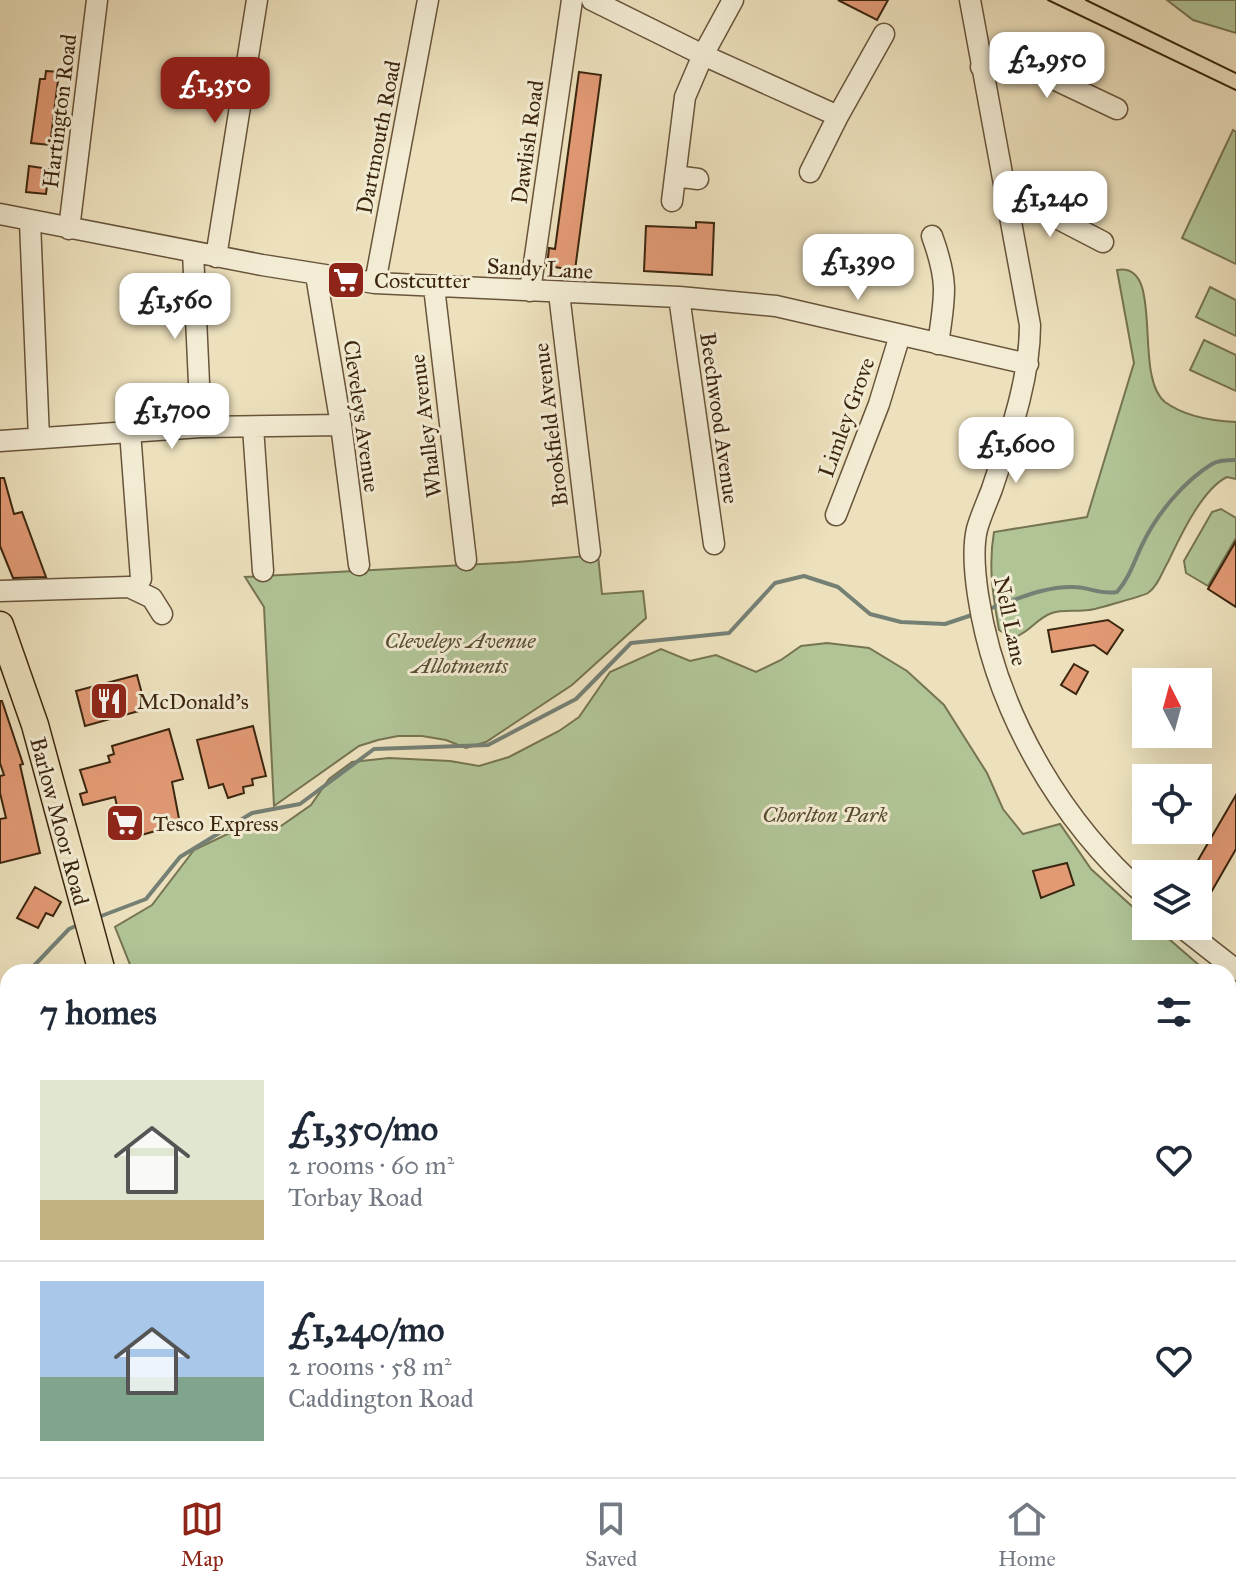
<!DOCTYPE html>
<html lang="en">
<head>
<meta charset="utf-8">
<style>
  :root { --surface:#fff; --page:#f6f6f7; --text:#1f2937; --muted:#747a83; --line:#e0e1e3; --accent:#8f2418 }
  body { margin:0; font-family:"IM FELL Great Primer",serif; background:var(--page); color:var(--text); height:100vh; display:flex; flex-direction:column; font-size:30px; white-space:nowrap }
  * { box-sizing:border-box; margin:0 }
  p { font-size:26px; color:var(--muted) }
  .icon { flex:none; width:44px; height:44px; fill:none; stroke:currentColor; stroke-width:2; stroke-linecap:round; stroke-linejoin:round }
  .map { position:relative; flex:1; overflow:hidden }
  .panel { position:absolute; left:0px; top:964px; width:1236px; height:514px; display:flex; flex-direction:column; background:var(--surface); border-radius:24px 24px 0 0; box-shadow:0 8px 32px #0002 }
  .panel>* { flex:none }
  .needle { width:52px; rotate:354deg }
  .controls { position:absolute; left:1132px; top:668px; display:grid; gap:16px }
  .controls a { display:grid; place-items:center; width:80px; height:80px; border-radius:0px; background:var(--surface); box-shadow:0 8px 32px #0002; font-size:40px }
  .price { position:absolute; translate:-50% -68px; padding:0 18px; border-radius:16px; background:#fff; color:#222; font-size:26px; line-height:52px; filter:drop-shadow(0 2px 4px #0008) }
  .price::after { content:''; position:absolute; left:50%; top:48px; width:24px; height:18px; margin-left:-12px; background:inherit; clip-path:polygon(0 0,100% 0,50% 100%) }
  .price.active { background:var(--accent); color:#fff }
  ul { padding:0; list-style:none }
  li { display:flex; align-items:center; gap:24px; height:200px; padding:0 40px }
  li+li { border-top:2px solid var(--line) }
  li span { display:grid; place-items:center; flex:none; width:224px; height:160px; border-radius:0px; color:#555 }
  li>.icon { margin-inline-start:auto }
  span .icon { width:96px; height:96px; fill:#fffc; stroke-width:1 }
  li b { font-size:34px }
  h2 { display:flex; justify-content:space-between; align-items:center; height:96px; padding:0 40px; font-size:34px }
  .dock { display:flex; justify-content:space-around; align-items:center; height:112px; border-top:2px solid var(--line); background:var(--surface); font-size:22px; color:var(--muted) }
  .dock a { display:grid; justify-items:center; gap:4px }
  .dock .active { color:var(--accent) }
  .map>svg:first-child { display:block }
  .green { fill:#b1c496; stroke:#767452; stroke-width:2 }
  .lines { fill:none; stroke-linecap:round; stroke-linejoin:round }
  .stream { stroke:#758075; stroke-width:4 }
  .building { fill:#e29a75; stroke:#3b250e; stroke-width:2 }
  .minor-casing { stroke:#68543a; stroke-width:23 }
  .major-casing { stroke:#3b250e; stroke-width:29 }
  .minor { stroke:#f3ecd4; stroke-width:20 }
  .major { stroke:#ede1bd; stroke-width:26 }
  .tram { stroke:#3b250e; stroke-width:2 }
  .labels { text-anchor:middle; stroke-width:6; stroke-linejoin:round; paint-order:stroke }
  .street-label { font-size:22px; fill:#3b250e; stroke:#f3ecd4 }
  .poi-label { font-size:22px; fill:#3b250e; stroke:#f3ecd4; text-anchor:start }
  .park-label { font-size:22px; font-style:italic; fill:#584d30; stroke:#f3ecd4 }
</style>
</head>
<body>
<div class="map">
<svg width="1236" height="1477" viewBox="0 0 1236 1477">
  <rect width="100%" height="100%" fill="#ede1bd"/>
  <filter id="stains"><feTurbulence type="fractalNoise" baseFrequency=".0025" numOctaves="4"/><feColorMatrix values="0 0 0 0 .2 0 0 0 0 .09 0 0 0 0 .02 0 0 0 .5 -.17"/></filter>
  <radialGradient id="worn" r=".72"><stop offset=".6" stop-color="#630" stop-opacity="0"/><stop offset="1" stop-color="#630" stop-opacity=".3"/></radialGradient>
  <path class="green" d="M1167,0H1236V33L1193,20Z
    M1233,130L1236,132V264L1182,238Z
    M1117,270C1166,261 1132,376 1165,402C1184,416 1213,421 1236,422V479L1227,477C1202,489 1180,537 1168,562C1162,572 1158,586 1148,593C1145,595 1094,610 1089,610C1077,612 1063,609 1052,613C1035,619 1030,633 1012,638L999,630C993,596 988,566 994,532L1087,517L1134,363Z
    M1210,287L1236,300V336L1196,317Z
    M1204,340L1236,355V391L1190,370Z
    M1221,509L1236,518V538L1208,586L1186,573L1184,561L1212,512Z
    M598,555L602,594L643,591L646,618L572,685L486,742L466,748L446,740L422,736H398L378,740L359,746L274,806L264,607L245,577L518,562Z
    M827,643L869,648L907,671L944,705L987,773L1003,809L1023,834L1060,824L1091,869L1146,919V926H1154L1207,972H133L115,927L152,905L194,850L242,827L281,826L311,805L329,779L352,762L389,758L450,761L479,766L509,757L559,731L579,717L610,672L661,649L690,661L716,655L756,672L781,660L801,646Z
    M1228,987L1236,992V1141L1228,1151Z"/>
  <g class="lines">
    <path class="stream" d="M988,609C1016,600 1043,586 1074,587C1090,587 1099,595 1117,592C1130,577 1134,561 1143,543C1157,514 1184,481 1212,464C1218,460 1228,460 1236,460
      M96,918L146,899L180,857L252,813L300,804L374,749L488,745L576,699L631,643L729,633L775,583L804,576L838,587L870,614L901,622L945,624L975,614
      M28,972L69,929L80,924
      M0,999L8,994"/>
  </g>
  <path class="building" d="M838,0H888L877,20Z
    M46,71L59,72L50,145L31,143L40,79H45Z
    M579,72L601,75L575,270L547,266L549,248L555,249Z
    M29,166L49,169L46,194L26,192Z
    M696,222L714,223L712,275L644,271L646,226L696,228Z
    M0,478H4L14,514L22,512L46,577L13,578L0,546Z
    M1236,541V607L1208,589Z
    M1108,620L1123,630L1107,654L1094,645L1052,652L1048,630Z
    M1074,664L1088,672L1076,694L1061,685Z
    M137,675L146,709L85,726L76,691Z
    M0,701H2L23,764L20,765L40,853L0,863V819L6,818L0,793V776L4,775L0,763Z
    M253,726L266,776L252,779L253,785L243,787L244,793L228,798L223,784L209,788L197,740Z
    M169,729L183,779L172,782L180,824L124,840L115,797L83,805L80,794L87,792L80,770L110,762L108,756L114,754L112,746Z
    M1236,795V849L1198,915V874H1190Z
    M1067,863L1074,885L1041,898L1033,871Z
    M35,887L61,902L53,916L46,913L38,928L17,918Z"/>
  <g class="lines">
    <g class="minor-casing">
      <path id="minor" d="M592,0L703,55L838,116L884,34
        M970,0L1030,325C1030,380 1009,437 992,489C987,502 981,515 977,529C972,550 975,575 978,595C995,709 1059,820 1146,896
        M981,67L1004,63L1022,64L1117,109
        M810,172L838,116
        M675,176L698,179
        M1008,199L1022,200L1103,242
        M672,201L685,97L703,55L733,0
        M0,214L262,265L375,283L679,297L776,306L1028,364
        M30,222L39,438
        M69,229L97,0
        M932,236C949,283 945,296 938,344
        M193,252L201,427
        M216,257L257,0
        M316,275L341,425L359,565
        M375,283L428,0
        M434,287L466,560
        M530,291L572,0
        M559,293L590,552
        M679,297L714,544
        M253,427L263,571
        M130,431L141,579
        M0,441L201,427L341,425
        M836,515L879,404L900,335
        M0,591L129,587L152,598L162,614
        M1180,926L1236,970
        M1228,1182L1236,1171
        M0,1230L8,1234
        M1228,1234L1236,1225
        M0,1389L8,1383
        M1180,1470L1186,1477
        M843,1477L855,1470
        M922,1477L934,1470"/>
    </g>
    <g class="major-casing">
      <path id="major" d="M0,625L35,725L102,972
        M456,1470L463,1477"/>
    </g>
    <use href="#minor" class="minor"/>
    <use href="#major" class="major"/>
    <path class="tram" d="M1048,0L1236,90
      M1086,0L1236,73
      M1228,1211L1236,1201
      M888,1477L900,1470"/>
  </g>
  <defs>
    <g id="supermarket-square" transform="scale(2)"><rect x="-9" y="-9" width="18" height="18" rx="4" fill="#8f2418" stroke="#f3ecd4"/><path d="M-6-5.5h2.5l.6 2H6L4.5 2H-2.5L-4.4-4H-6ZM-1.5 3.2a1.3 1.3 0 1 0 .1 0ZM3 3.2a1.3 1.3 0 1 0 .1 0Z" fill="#fff"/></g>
    <g id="restaurant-square" transform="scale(2)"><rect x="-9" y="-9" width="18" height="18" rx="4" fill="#8f2418" stroke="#f3ecd4"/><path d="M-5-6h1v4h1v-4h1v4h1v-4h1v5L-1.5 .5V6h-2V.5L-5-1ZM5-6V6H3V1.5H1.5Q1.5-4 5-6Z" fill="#fff"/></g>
  </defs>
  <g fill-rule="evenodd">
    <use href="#supermarket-square" x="346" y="280"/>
    <use href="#restaurant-square" x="109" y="701"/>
    <use href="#supermarket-square" x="125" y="823"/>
  </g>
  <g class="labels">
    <g class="street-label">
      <text transform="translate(59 111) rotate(-83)" y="8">Hartington Road</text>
      <text transform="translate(378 137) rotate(-79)" y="8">Dartmouth Road</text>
      <text transform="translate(527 142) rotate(-82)" y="8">Dawlish Road</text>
      <text transform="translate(540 268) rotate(3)" y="8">Sandy Lane</text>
      <text transform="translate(362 416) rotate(82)" y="8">Cleveleys Avenue</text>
      <text transform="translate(846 417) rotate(-70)" y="8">Limley Grove</text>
      <text transform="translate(720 418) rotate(82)" y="8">Beechwood Avenue</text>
      <text transform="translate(550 425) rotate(-97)" y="8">Brookfield Avenue</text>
      <text transform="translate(425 426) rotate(-97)" y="8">Whalley Avenue</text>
      <text transform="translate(1011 621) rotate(78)" y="8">Nell Lane</text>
      <text transform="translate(60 821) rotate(75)" y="8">Barlow Moor Road</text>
    </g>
    <g class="poi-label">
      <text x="374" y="288">Costcutter</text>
      <text x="137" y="709">McDonald's</text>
      <text x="153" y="831">Tesco Express</text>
    </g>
    <g class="park-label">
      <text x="460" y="648">Cleveleys Avenue<tspan x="460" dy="25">Allotments</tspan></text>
      <text x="825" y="822">Chorlton Park</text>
    </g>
  </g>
  <rect width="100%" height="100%" filter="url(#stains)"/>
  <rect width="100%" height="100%" fill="url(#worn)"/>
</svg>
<div class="controls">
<a><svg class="needle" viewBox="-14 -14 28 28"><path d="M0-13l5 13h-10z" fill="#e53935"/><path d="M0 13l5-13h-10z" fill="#747a83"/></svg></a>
<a><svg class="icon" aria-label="locate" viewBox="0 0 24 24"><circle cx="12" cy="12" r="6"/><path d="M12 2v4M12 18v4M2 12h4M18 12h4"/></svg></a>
<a><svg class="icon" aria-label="layers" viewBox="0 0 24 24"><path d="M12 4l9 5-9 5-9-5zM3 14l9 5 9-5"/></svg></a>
</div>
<b class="price" style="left:1047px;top:100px">£2,950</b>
<b class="price active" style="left:215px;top:125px">£1,350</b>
<b class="price" style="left:1050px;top:239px">£1,240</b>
<b class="price" style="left:858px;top:302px">£1,390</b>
<b class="price" style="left:175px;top:341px">£1,560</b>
<b class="price" style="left:172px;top:451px">£1,700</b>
<b class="price" style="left:1016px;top:485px">£1,600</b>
<section class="panel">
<h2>7 homes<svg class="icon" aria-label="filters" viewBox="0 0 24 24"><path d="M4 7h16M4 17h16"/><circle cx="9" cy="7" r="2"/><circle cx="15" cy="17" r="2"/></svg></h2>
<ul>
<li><span style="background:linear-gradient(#dfe7d0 75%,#c2b280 0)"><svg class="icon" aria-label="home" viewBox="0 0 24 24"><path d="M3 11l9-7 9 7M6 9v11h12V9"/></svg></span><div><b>£1,350/mo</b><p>2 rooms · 60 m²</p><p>Torbay Road</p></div><svg class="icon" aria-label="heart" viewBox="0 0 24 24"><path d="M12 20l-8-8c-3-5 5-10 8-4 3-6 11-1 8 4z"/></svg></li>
<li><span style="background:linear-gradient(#a9c7e8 60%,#7fa58c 0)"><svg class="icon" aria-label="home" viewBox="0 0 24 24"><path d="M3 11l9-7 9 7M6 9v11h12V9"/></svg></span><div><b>£1,240/mo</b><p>2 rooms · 58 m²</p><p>Caddington Road</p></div><svg class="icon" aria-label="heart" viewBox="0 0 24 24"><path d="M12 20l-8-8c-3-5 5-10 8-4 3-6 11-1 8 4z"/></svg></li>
</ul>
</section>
</div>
<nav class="dock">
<a class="active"><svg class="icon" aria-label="map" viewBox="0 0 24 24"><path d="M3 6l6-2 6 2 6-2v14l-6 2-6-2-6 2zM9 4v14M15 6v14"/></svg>Map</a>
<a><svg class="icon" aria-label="saved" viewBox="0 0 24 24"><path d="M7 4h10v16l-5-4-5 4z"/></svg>Saved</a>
<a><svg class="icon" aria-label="home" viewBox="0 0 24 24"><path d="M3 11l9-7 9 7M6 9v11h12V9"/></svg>Home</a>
</nav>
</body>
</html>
